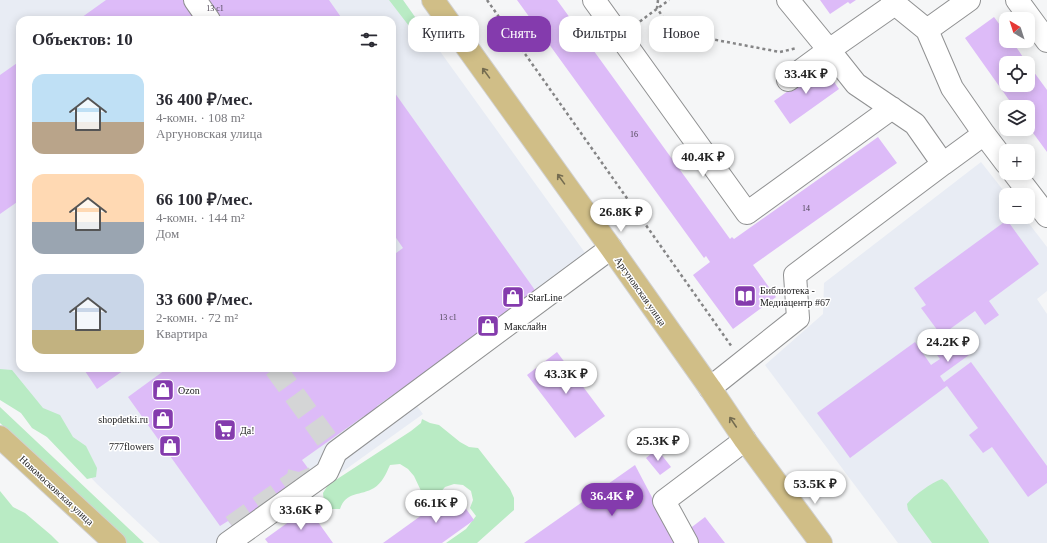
<!DOCTYPE html>
<html lang="ru">
<head>
<meta charset="utf-8">
<style>
  :root { --surface:#fff; --page:#f2f2f3; --text:#2b2b33; --muted:#7c7c81; --accent:#843bad }
  body { margin:0; font-family:Georgia,serif; background:var(--page); color:var(--text); height:100vh; display:flex; flex-direction:column; font-size:15px; white-space:nowrap }
  * { box-sizing:border-box; margin:0 }
  p { font-size:13px; color:var(--muted) }
  .icon { flex:none; width:22px; height:22px; fill:none; stroke:currentColor; stroke-width:2; stroke-linecap:round; stroke-linejoin:round }
  .map { position:relative; flex:1; overflow:hidden }
  .details { position:absolute; left:16px; top:16px; width:380px; height:356px; display:flex; flex-direction:column; background:var(--surface); border-radius:12px; box-shadow:0 2px 10px #0003 }
  .details>* { flex:none }
  .top-card { position:absolute; left:408px; top:16px; width:380px; height:36px; display:flex; gap:8px }
  .needle { width:26px; rotate:321deg }
  .fabs { position:absolute; left:999px; top:12px; display:grid; gap:8px }
  .fabs a { display:grid; place-items:center; width:36px; height:36px; border-radius:8px; background:var(--surface); box-shadow:0 2px 10px #0003; font-size:20px }
  .price { position:absolute; translate:-50% -34px; padding:0 9px; border-radius:14px; background:#fff; color:#222; font-size:13px; line-height:26px; filter:drop-shadow(0 1px 2px #0008) }
  .price::after { content:''; position:absolute; left:50%; top:24px; width:12px; height:9px; margin-left:-6px; background:inherit; clip-path:polygon(0 0,100% 0,50% 100%) }
  .price.selected { background:var(--accent); color:#fff }
  ul { padding:0; list-style:none }
  li { display:flex; align-items:center; gap:12px; height:100px; padding:0 16px }
  li span { display:grid; place-items:center; flex:none; width:112px; height:80px; border-radius:12px; color:#555 }
  li>.icon { margin-inline-start:auto }
  span .icon { width:48px; height:48px; fill:#fffc; stroke-width:1 }
  li b { font-size:17px }
  h2 { display:flex; justify-content:space-between; align-items:center; height:48px; padding:0 16px; font-size:17px }
  .tag { padding:0 14px; border-radius:12px; background:var(--surface); box-shadow:0 2px 10px #0003; font-size:14px; line-height:36px }
  .tag.selected { background:var(--accent); color:#fff }
  .map>svg:first-child { display:block }
  .built { fill:#e8ecf4; fill-rule:evenodd }
  .green { fill:#b9ebc4 }
  .building { fill:#ddbbf8 }
  .lines { fill:none; stroke-linecap:round; stroke-linejoin:round }
  .minor-tunnel { stroke:#d4d5d6; stroke-width:22; stroke-dasharray:22 11; stroke-linecap:butt }
  .minor-casing { stroke:#909192; stroke-width:24 }
  .major-casing { stroke:#d1d1d1; stroke-width:24 }
  .path { stroke:#858586; stroke-width:2.5; stroke-dasharray:3 3; stroke-linecap:butt }
  .minor { stroke:#fff; stroke-width:22 }
  .major { stroke:#d0be87; stroke-width:22 }
  .oneway { stroke:#746c50 }
  .labels { text-anchor:middle; stroke-width:3; stroke-linejoin:round; paint-order:stroke }
  .number-label { font-size:8px; fill:#4a4252 }
  .poi-label { font-size:10px; fill:#19191a; stroke:#fff; text-anchor:start }
  .street-label { font-size:10px; fill:#19191a; stroke:#fff }
</style>
</head>
<body>
<div class="map">
<svg width="1047" height="543" viewBox="0 0 1047 543">
  <rect width="100%" height="100%" fill="#f5f6f7"/>
  <path class="built" d="M0,0H403L596,268L414,402L423,414L243,543H160L97,484L61,446L59,448L0,394ZM20,20H392V368H20Z
    M981,162L1007,195L1006,217H1024L1047,247V291L1037,299L1047,314V543H898L765,365L823,314L824,283Z"/>
  <path class="green" d="M389,0H403L427,34L419,39Z
    M0,369L12,370L43,408L60,415L73,437L86,446L97,468L96,477L87,479L47,437L32,428L21,413L0,400Z
    M0,407L144,543H126L0,423Z
    M422,419L430,423L439,425L460,442L469,447L478,448L510,489L514,498V510L477,543H446L466,529L476,516L470,508L473,500L471,491L463,485L454,484L445,487L439,494L430,498L422,493L414,476L408,469L400,464L390,465C386,474 382,483 374,488C361,496 346,491 340,509H331L324,502L323,493L328,485L411,431L421,423Z
    M942,479L947,483L988,540L989,543H932L908,510L907,504C914,495 931,483 942,479Z
    M0,491L13,507L25,513L51,535L59,543H0Z"/>
  <path class="building" d="M106,0H329L343,20H236L233,16L228,20H78Z
    M517,0H557L730,239L732,237L734,239L878,137L897,163L753,265L776,297L733,329L693,275L710,262L706,256L704,258Z
    M820,0H856L850,4L848,2L830,14Z
    M994,17L1006,33V41H1012L1027,63H1006V85H1028V64L1047,90V152L1028,126V107H1014L965,38Z
    M20,61V200L0,214V75Z
    M823,66L839,89L790,124L774,101Z
    M392,89L537,293L377,406L381,411L367,421L364,416L302,460L313,475L235,530L228,521L220,526L128,397L165,370L164,368H392V256L403,248L392,232Z
    M1007,220L1039,264L989,301L999,315L985,325L975,311L950,329L969,355L940,376L944,382L971,362L1047,466V483L1028,497L992,447L983,453L969,435L978,428L947,386L850,458L817,413L915,342L931,365L940,359L926,340L938,331L921,308L926,305L914,288Z
    M557,352L605,416L575,438L527,375Z
    M83,368H127L97,389Z
    M657,449L671,467L660,475L646,458Z
    M635,465L676,543H524Z
    M454,492L474,520L442,543H383Z
    M308,508L333,543H268L265,539Z
    M705,517L725,543H698L688,530Z"/>
  <g class="lines">
    <path class="minor-tunnel" d="M275,368L328,441
      M232,526L297,480L299,472L296,465"/>
    <g class="minor-casing">
      <path id="minor" d="M195,0L209,20
        M594,0L747,213L892,108
        M788,0L829,50L895,4
        M892,0L895,4L927,30L952,88L984,134L1006,163
        M1017,0L1047,41
        M927,30L969,0
        M943,164L984,134
        M1014,173L1047,216
        M710,388L798,318L795,275L943,164L915,124L856,84L829,50L788,80
        M228,543L327,472L336,452L611,248
        M687,543L664,501L745,440"/>
    </g>
    <g class="major-casing">
      <path id="major" d="M433,0L611,248L710,388L745,440L821,543
        M0,437L115,543"/>
    </g>
    <path class="path" d="M487,0L732,347
      M658,0L657,8L668,25L695,36L780,52L797,48
      M635,25L669,0"/>
    <use href="#minor" class="minor"/>
    <use href="#major" class="major"/>
  </g>
  <defs><path id="oneway-shaft" d="M-6 0H5M1.5-3L5.5 0L1.5 3" fill="none" stroke-width="1.6" stroke-linecap="round" stroke-linejoin="round"/></defs>
  <g class="oneway">
    <use href="#oneway-shaft" transform="translate(486 73) rotate(-126)"/>
    <use href="#oneway-shaft" transform="translate(561 179) rotate(-126)"/>
    <use href="#oneway-shaft" transform="translate(733 422) rotate(-124)"/>
  </g>
  <defs>
    <g id="library-square" transform="scale(1.15)"><rect x="-9" y="-9" width="18" height="18" rx="4" fill="#843bad" stroke="#fff"/><path d="M-6-4Q-3-5.5-.7-3.5V5Q-3 3-6 4ZM6-4Q3-5.5 .7-3.5V5Q3 3 6 4Z" fill="#fff"/></g>
    <g id="shop-square" transform="scale(1.15)"><rect x="-9" y="-9" width="18" height="18" rx="4" fill="#843bad" stroke="#fff"/><path d="M-5-2.5h2.3a2.7 3.5 0 0 1 5.4 0H5L5.5 6h-11ZM-1.5-2.5h3a1.5 2.3 0 0 0-3 0Z" fill="#fff"/></g>
    <g id="supermarket-square" transform="scale(1.15)"><rect x="-9" y="-9" width="18" height="18" rx="4" fill="#843bad" stroke="#fff"/><path d="M-6-5.5h2.5l.6 2H6L4.5 2H-2.5L-4.4-4H-6ZM-1.5 3.2a1.3 1.3 0 1 0 .1 0ZM3 3.2a1.3 1.3 0 1 0 .1 0Z" fill="#fff"/></g>
  </defs>
  <g fill-rule="evenodd">
    <use href="#library-square" x="745" y="296"/>
    <use href="#shop-square" x="513" y="297"/>
    <use href="#shop-square" x="488" y="326"/>
    <use href="#shop-square" x="163" y="390"/>
    <use href="#shop-square" x="163" y="419"/>
    <use href="#supermarket-square" x="225" y="430"/>
    <use href="#shop-square" x="170" y="446"/>
  </g>
  <g class="labels">
    <g class="number-label">
      <text x="215" y="11">13 с1</text>
      <text x="634" y="137">16</text>
      <text x="806" y="211">14</text>
      <text x="448" y="320">13 с1</text>
    </g>
    <g class="poi-label">
      <text x="760" y="294">Библиотека -<tspan x="760" dy="12">Медиацентр #67</tspan></text>
      <text x="528" y="301">StarLine</text>
      <text x="504" y="330">Макслайн</text>
      <text x="178" y="394">Ozon</text>
      <text x="148" y="423" text-anchor="end">shopdetki.ru</text>
      <text x="240" y="434">Да!</text>
      <text x="154" y="450" text-anchor="end">777flowers</text>
    </g>
    <g class="street-label">
      <text transform="translate(641 291) rotate(55)" y="4">Аргуновская улица</text>
      <text transform="translate(57 490) rotate(43)" y="4">Новомосковская улица</text>
    </g>
  </g>
</svg>
<div class="fabs">
<a><svg class="needle" viewBox="-14 -14 28 28"><path d="M0-13l5 13h-10z" fill="#e53935"/><path d="M0 13l5-13h-10z" fill="#7c7c81"/></svg></a>
<a><svg class="icon" aria-label="locate" viewBox="0 0 24 24"><circle cx="12" cy="12" r="6"/><path d="M12 2v4M12 18v4M2 12h4M18 12h4"/></svg></a>
<a><svg class="icon" aria-label="layers" viewBox="0 0 24 24"><path d="M12 4l9 5-9 5-9-5zM3 14l9 5 9-5"/></svg></a>
<a>+</a>
<a>−</a>
</div>
<b class="price" style="left:806px;top:95px">33.4K ₽</b>
<b class="price" style="left:703px;top:178px">40.4K ₽</b>
<b class="price" style="left:621px;top:233px">26.8K ₽</b>
<b class="price" style="left:948px;top:363px">24.2K ₽</b>
<b class="price" style="left:566px;top:395px">43.3K ₽</b>
<b class="price" style="left:658px;top:462px">25.3K ₽</b>
<b class="price" style="left:815px;top:505px">53.5K ₽</b>
<b class="price selected" style="left:612px;top:517px">36.4K ₽</b>
<b class="price" style="left:436px;top:524px">66.1K ₽</b>
<b class="price" style="left:301px;top:531px">33.6K ₽</b>
<div class="top-card">
<a class="tag">Купить</a>
<a class="tag selected">Снять</a>
<a class="tag">Фильтры</a>
<a class="tag">Новое</a>
</div>
<section class="details">
<h2>Объектов: 10<svg class="icon" aria-label="filters" viewBox="0 0 24 24"><path d="M4 7h16M4 17h16"/><circle cx="9" cy="7" r="2"/><circle cx="15" cy="17" r="2"/></svg></h2>
<ul>
<li><span style="background:linear-gradient(#bfe0f5 60%,#b9a48a 0)"><svg class="icon" aria-label="home" viewBox="0 0 24 24"><path d="M3 11l9-7 9 7M6 9v11h12V9"/></svg></span><div><b>36 400 ₽/мес.</b><p>4-комн. · 108 m²</p><p>Аргуновская улица</p></div></li>
<li><span style="background:linear-gradient(#ffd9b3 60%,#9aa5b1 0)"><svg class="icon" aria-label="home" viewBox="0 0 24 24"><path d="M3 11l9-7 9 7M6 9v11h12V9"/></svg></span><div><b>66 100 ₽/мес.</b><p>4-комн. · 144 m²</p><p>Дом</p></div></li>
<li><span style="background:linear-gradient(#c9d6e8 70%,#c2b280 0)"><svg class="icon" aria-label="home" viewBox="0 0 24 24"><path d="M3 11l9-7 9 7M6 9v11h12V9"/></svg></span><div><b>33 600 ₽/мес.</b><p>2-комн. · 72 m²</p><p>Квартира</p></div></li>
</ul>
</section>
</div>
</body>
</html>
